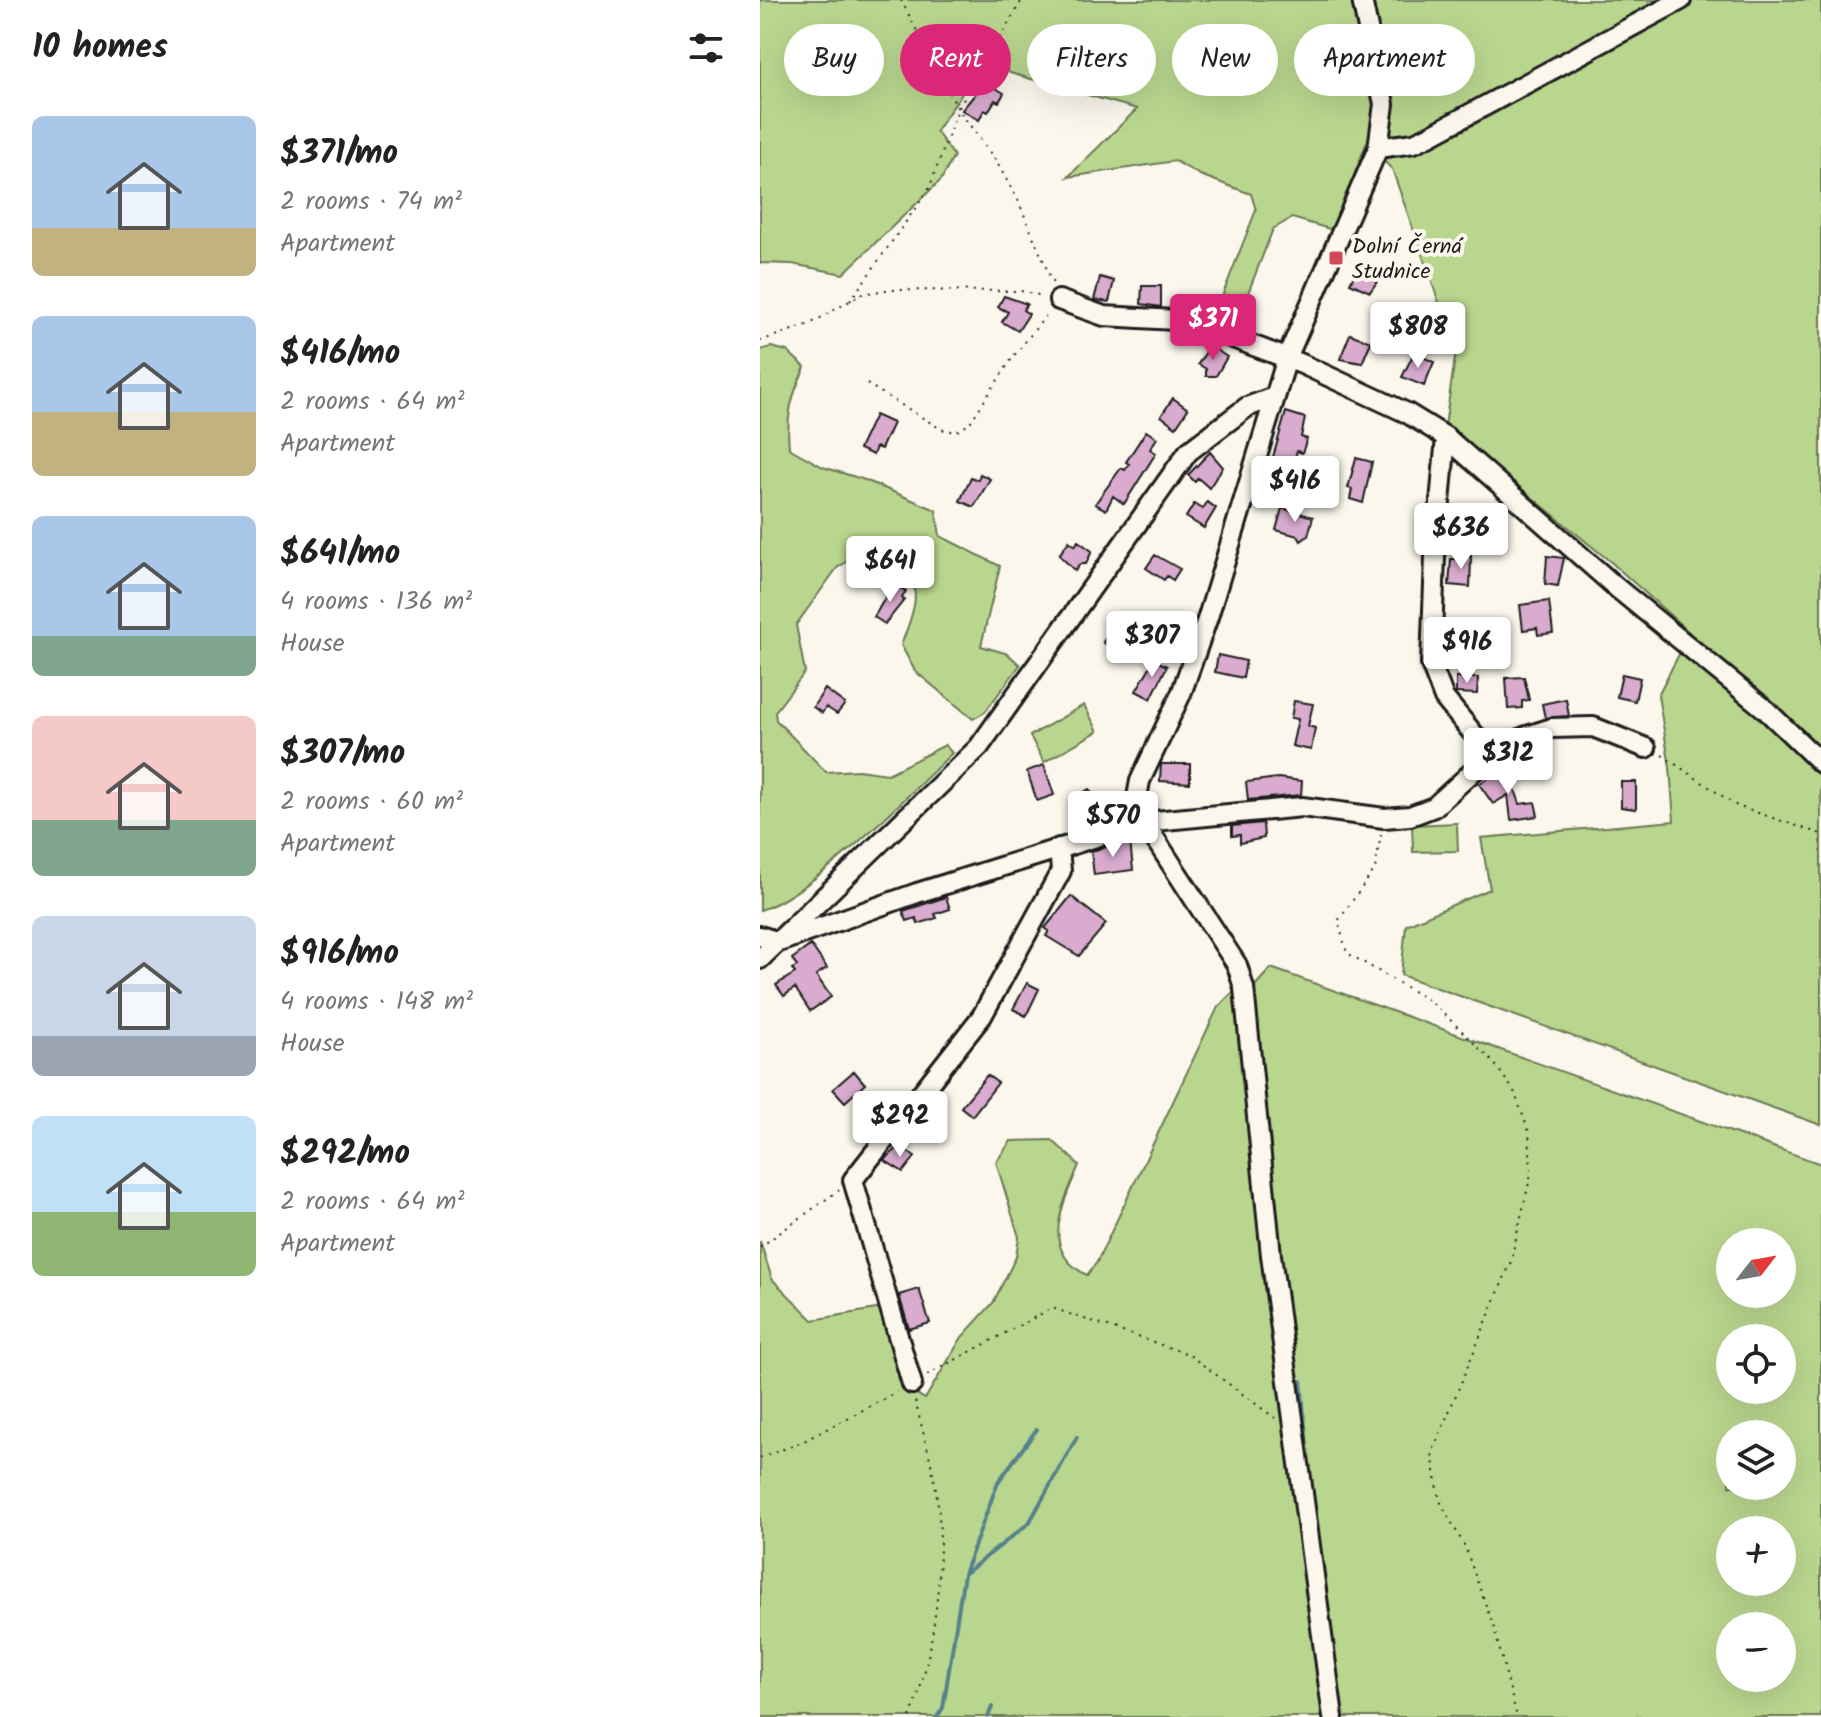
<!DOCTYPE html>
<html lang="en">
<head>
<meta charset="utf-8">
<style>
  :root { --surface:#fff; --page:#f6f6f6; --text:#222; --muted:#767676; --accent:#db2777 }
  body { margin:0; font-family:Kalam,sans-serif; background:var(--page); color:var(--text); height:100vh; display:flex; flex-direction:column; font-size:30px; white-space:nowrap }
  * { box-sizing:border-box; margin:0 }
  p { font-size:26px; color:var(--muted) }
  .icon { flex:none; width:44px; height:44px; fill:none; stroke:currentColor; stroke-width:2; stroke-linecap:round; stroke-linejoin:round }
  .map { position:relative; flex:1; overflow:hidden }
  .panel { display:flex; flex-direction:column; background:var(--surface); width:760px }
  .panel>* { flex:none }
  .banner { position:absolute; left:24px; top:24px; width:760px; height:72px; display:flex; gap:16px }
  .needle { width:52px; rotate:59deg }
  .controls { position:absolute; left:956px; top:1228px; display:grid; gap:16px }
  .controls a { display:grid; place-items:center; width:80px; height:80px; border-radius:50%; background:var(--surface); box-shadow:0 8px 32px #0002; font-size:40px }
  .price { position:absolute; translate:-50% -68px; padding:0 18px; border-radius:8px; background:#fff; color:#222; font-size:26px; line-height:52px; filter:drop-shadow(0 2px 4px #0008) }
  .price::after { content:''; position:absolute; left:50%; top:48px; width:24px; height:18px; margin-left:-12px; background:inherit; clip-path:polygon(0 0,100% 0,50% 100%) }
  .price.on { background:var(--accent); color:#fff }
  ul { padding:0; list-style:none }
  li { display:flex; align-items:center; gap:24px; height:200px; padding:0 32px }
  li span { display:grid; place-items:center; flex:none; width:224px; height:160px; border-radius:12px; color:#555 }
  li>.icon { margin-inline-start:auto }
  span .icon { width:96px; height:96px; fill:#fffc; stroke-width:1 }
  li b { font-size:34px }
  h2 { display:flex; justify-content:space-between; align-items:center; height:96px; padding:0 32px; font-size:34px }
  .chip { padding:0 28px; border-radius:36px; background:var(--surface); box-shadow:0 8px 32px #0002; font-size:28px; line-height:72px }
  .chip.on { background:var(--accent); color:#fff }
  main { display:flex; flex:1; min-height:0 }
  .map>svg:first-child { display:block }
  .green { fill:#b9d68e; stroke:#6a7955; stroke-width:2; fill-rule:evenodd }
  .lines { fill:none; stroke-linecap:round; stroke-linejoin:round }
  .stream { stroke:#54828d; stroke-width:4 }
  .building { fill:#d9abce; stroke:#1c1c1c; stroke-width:2 }
  .minor-casing { stroke:#1c1c1c; stroke-width:24 }
  .path { stroke:#1c1c1c; stroke-width:2; stroke-dasharray:2 6; stroke-linecap:butt }
  .minor { stroke:#fbf7ec; stroke-width:18 }
  .poi-dot { fill:#d1495b; stroke:#fbf7ec; stroke-width:3 }
  .labels { text-anchor:middle; stroke-width:8; stroke-linejoin:round; paint-order:stroke }
  .poi-label { font-size:22px; fill:#1c1c1c; stroke:#fbf7ec; text-anchor:start }
</style>
</head>
<body>
<main>
<section class="panel">
<h2>10 homes<svg class="icon" aria-label="filters" viewBox="0 0 24 24"><path d="M4 7h16M4 17h16"/><circle cx="9" cy="7" r="2"/><circle cx="15" cy="17" r="2"/></svg></h2>
<ul>
<li><span style="background:linear-gradient(#a9c7e8 70%,#c2b280 0)"><svg class="icon" aria-label="home" viewBox="0 0 24 24"><path d="M3 11l9-7 9 7M6 9v11h12V9"/></svg></span><div><b>$371/mo</b><p>2 rooms · 74 m²</p><p>Apartment</p></div></li>
<li><span style="background:linear-gradient(#a9c7e8 60%,#c2b280 0)"><svg class="icon" aria-label="home" viewBox="0 0 24 24"><path d="M3 11l9-7 9 7M6 9v11h12V9"/></svg></span><div><b>$416/mo</b><p>2 rooms · 64 m²</p><p>Apartment</p></div></li>
<li><span style="background:linear-gradient(#a9c7e8 75%,#7fa58c 0)"><svg class="icon" aria-label="home" viewBox="0 0 24 24"><path d="M3 11l9-7 9 7M6 9v11h12V9"/></svg></span><div><b>$641/mo</b><p>4 rooms · 136 m²</p><p>House</p></div></li>
<li><span style="background:linear-gradient(#f6c9c9 65%,#7fa58c 0)"><svg class="icon" aria-label="home" viewBox="0 0 24 24"><path d="M3 11l9-7 9 7M6 9v11h12V9"/></svg></span><div><b>$307/mo</b><p>2 rooms · 60 m²</p><p>Apartment</p></div></li>
<li><span style="background:linear-gradient(#c9d6e8 75%,#9aa5b1 0)"><svg class="icon" aria-label="home" viewBox="0 0 24 24"><path d="M3 11l9-7 9 7M6 9v11h12V9"/></svg></span><div><b>$916/mo</b><p>4 rooms · 148 m²</p><p>House</p></div></li>
<li><span style="background:linear-gradient(#bfe0f5 60%,#8fb573 0)"><svg class="icon" aria-label="home" viewBox="0 0 24 24"><path d="M3 11l9-7 9 7M6 9v11h12V9"/></svg></span><div><b>$292/mo</b><p>2 rooms · 64 m²</p><p>Apartment</p></div></li>
</ul>
</section>
<div class="map">
<svg width="1061" height="1717" viewBox="0 0 1061 1717">
  <rect width="100%" height="100%" fill="#fbf7ec"/>
  <filter id="ink" filterUnits="userSpaceOnUse"><feTurbulence type="fractalNoise" baseFrequency=".0125" numOctaves="2"/><feDisplacementMap in="SourceGraphic" scale="16" xChannelSelector="R" yChannelSelector="G"/><feConvolveMatrix kernelMatrix="1 2 1 2 8 2 1 2 1" color-interpolation-filters="sRGB"/></filter>
  <g filter="url(#ink)">
    <path class="green" d="M0,0H1061V1125L641,975L646,925L730,889L721,838L914,821L910,767L898,695L930,633L852,563L685,426L696,351L632,169L606,144L573,230L532,218L513,229L481,311L463,294L496,210L491,194L440,175L415,161L308,177L377,109L250,73L231,52L176,131L194,156L181,180L83,274L32,264L0,263Z
      M11,347L27,351L45,367C31,397 26,416 29,448L63,467L105,480L176,510L180,536L240,566L221,646L248,654L260,665L225,712L213,719L155,671L141,645C166,583 162,569 91,559L77,568L36,625L45,672L15,712L16,720L66,772L98,770L128,774L185,745L192,753C151,793 50,896 0,910V350Z
      M324,705L338,731L284,762L270,736Z
      M697,823L698,851L653,852L652,825Z
      M511,968L1061,1164V1717H581L519,1254L493,988ZM970,1242H1022V1294H970ZM970,1338H1022V1390H970ZM970,1434H1022V1486H970ZM970,1530H1022V1582H970ZM970,1626H1022V1678H970Z
      M476,989L564,1717H0V1241L12,1279L53,1320L128,1307L149,1389L165,1399L202,1337L233,1303L256,1257L259,1237L236,1162L251,1141L292,1140L319,1165C303,1204 278,1251 327,1275L337,1262L458,1007Z"/>
    <g class="lines">
      <path class="stream" d="M541,1381L549,1474
        M207,1572L269,1523L317,1437
        M177,1717L183,1708L204,1574L238,1482L277,1429
        M228,1717L232,1707"/>
    </g>
    <path class="building" d="M225,82L244,93L239,102L235,100L228,112L224,110L219,120L202,110Z
      M599,265L623,273L610,292L590,283Z
      M340,277L354,281L349,302L334,300Z
      M382,286H401V307L381,304Z
      M244,296L267,304L263,310L269,314L258,331L242,322L248,312L238,307Z
      M590,334L611,342L602,363L580,359Z
      M450,346L467,357L456,376H446V369L438,364Z
      M654,353L674,362L664,386L642,377Z
      M413,398L428,409L416,427L401,416Z
      M526,412L545,418L541,437L547,439L542,453L537,451L533,463L513,457Z
      M115,415L133,423L121,449L116,447L113,455L99,449Z
      M386,431L397,438L390,449L396,453L364,504L353,496L346,510L335,504L361,468L365,470L369,464L366,462Z
      M450,452L463,467L449,488L438,478L435,482L428,475Z
      M596,458L612,462L603,503L590,499L592,489L588,488Z
      M220,474L230,479L214,507L200,501L211,477L218,480Z
      M447,502L456,508L444,528L426,517L434,504L443,509Z
      M522,508L553,517L548,536L541,541L538,536L516,530Z
      M309,541L315,546L318,541L332,551L326,564H320L315,571L299,555Z
      M395,555L420,569L413,580L407,576L404,580L386,568Z
      M697,555L711,556L710,587L689,585L691,559H697Z
      M787,556L804,558L798,586L785,584Z
      M133,584L146,591L142,598L144,600L125,624L114,617Z
      M789,601L793,633L778,635L777,628L763,630L760,605Z
      M357,621L374,633L360,654L343,642Z
      M458,655L486,661L483,678L455,672Z
      M394,660L407,666L391,699L376,691Z
      M862,674L880,678L875,701L857,697Z
      M696,677L718,678L717,694L696,693Z
      M764,677L769,700L762,701V708L748,709L746,678Z
      M65,689L85,704L77,714L66,707L62,713L53,707Z
      M806,699L809,716L785,718L782,704Z
      M534,701L553,704L548,726L555,728L551,750L532,746L538,719L531,718Z
      M401,764H430V783L400,781Z
      M284,765L294,795L277,801L267,771Z
      M738,771L742,776L750,775L760,804L775,802L778,816L751,820L748,795L733,804L719,784Z
      M518,778L542,781L541,795L488,800L486,782Z
      M861,782H876V809L861,807Z
      M329,789L345,813L331,822L315,798Z
      M503,823L504,838L480,843V835L472,836V826Z
      M370,841L373,870L334,875L331,851Z
      M311,896L346,924L319,956L286,936L289,931L285,928Z
      M186,897L190,909L175,914L177,918L158,924L156,918L147,921L143,911Z
      M51,945L67,968L56,975L71,997L50,1011L35,988L24,996L16,985L35,973L32,969L37,966L32,959Z
      M267,983L279,989L266,1016L253,1009Z
      M94,1071L105,1084L85,1102L73,1089Z
      M227,1075L238,1083L212,1116L201,1107Z
      M140,1146L155,1157L143,1172L124,1160Z
      M159,1289L170,1323L149,1329L139,1295Z"/>
    <g class="lines">
      <g class="minor-casing">
        <path id="minor" d="M618,148L654,143L669,136L921,0
          M299,300L344,316L415,320L457,332L542,364L647,413L686,437L857,588L1005,709L1061,763
          M686,437L675,557L671,664L684,698L731,755
          M0,936L19,942L157,893L384,822L542,807L624,818L650,816L674,807L731,755L764,737L792,728L833,727L886,748
          M0,959L219,747L428,452L487,407L514,397
          M152,1384L93,1180L222,1016L301,871L299,848
          M573,1717L511,1255L484,988L477,965L384,822L377,797L380,781L421,694L448,617L527,358L618,148L624,104L602,0"/>
      </g>
      <path class="path" d="M141,0L198,109L236,161L258,200L293,284
        M90,301L169,189L198,109L262,0
        M0,341L50,324L102,294L126,290L261,291L283,296
        M107,384L181,429L196,432L209,424L253,357L288,313
        M902,755L977,806L1061,834
        M621,834L615,869L578,921L587,953L670,1001L701,1030L734,1063L754,1091L769,1132L771,1174L750,1264L672,1453L680,1501L705,1547L734,1628L757,1717
        M0,1247L79,1190
        M167,1375L292,1308L428,1354L515,1418
        M0,1458L42,1442L137,1392
        M150,1717C174,1660 186,1559 177,1497C173,1465 163,1432 155,1401"/>
      <use href="#minor" class="minor"/>
    </g>
  </g>
  <rect class="poi-dot" x="568" y="250" width="16" height="16" rx="4"/>
  <g class="labels">
    <g class="poi-label">
      <text x="592" y="253">Dolní Černá<tspan x="592" dy="25">Studnice</tspan></text>
    </g>
  </g>
</svg>
<div class="controls">
<a><svg class="needle" viewBox="-14 -14 28 28"><path d="M0-13l5 13h-10z" fill="#e53935"/><path d="M0 13l5-13h-10z" fill="#767676"/></svg></a>
<a><svg class="icon" aria-label="locate" viewBox="0 0 24 24"><circle cx="12" cy="12" r="6"/><path d="M12 2v4M12 18v4M2 12h4M18 12h4"/></svg></a>
<a><svg class="icon" aria-label="layers" viewBox="0 0 24 24"><path d="M12 4l9 5-9 5-9-5zM3 14l9 5 9-5"/></svg></a>
<a>+</a>
<a>−</a>
</div>
<b class="price on" style="left:453px;top:362px">$371</b>
<b class="price" style="left:658px;top:370px">$808</b>
<b class="price" style="left:535px;top:524px">$416</b>
<b class="price" style="left:701px;top:571px">$636</b>
<b class="price" style="left:130px;top:604px">$641</b>
<b class="price" style="left:392px;top:679px">$307</b>
<b class="price" style="left:707px;top:685px">$916</b>
<b class="price" style="left:748px;top:796px">$312</b>
<b class="price" style="left:353px;top:859px">$570</b>
<b class="price" style="left:140px;top:1159px">$292</b>
<div class="banner">
<a class="chip">Buy</a>
<a class="chip on">Rent</a>
<a class="chip">Filters</a>
<a class="chip">New</a>
<a class="chip">Apartment</a>
</div>
</div>
</main>
</body>
</html>
